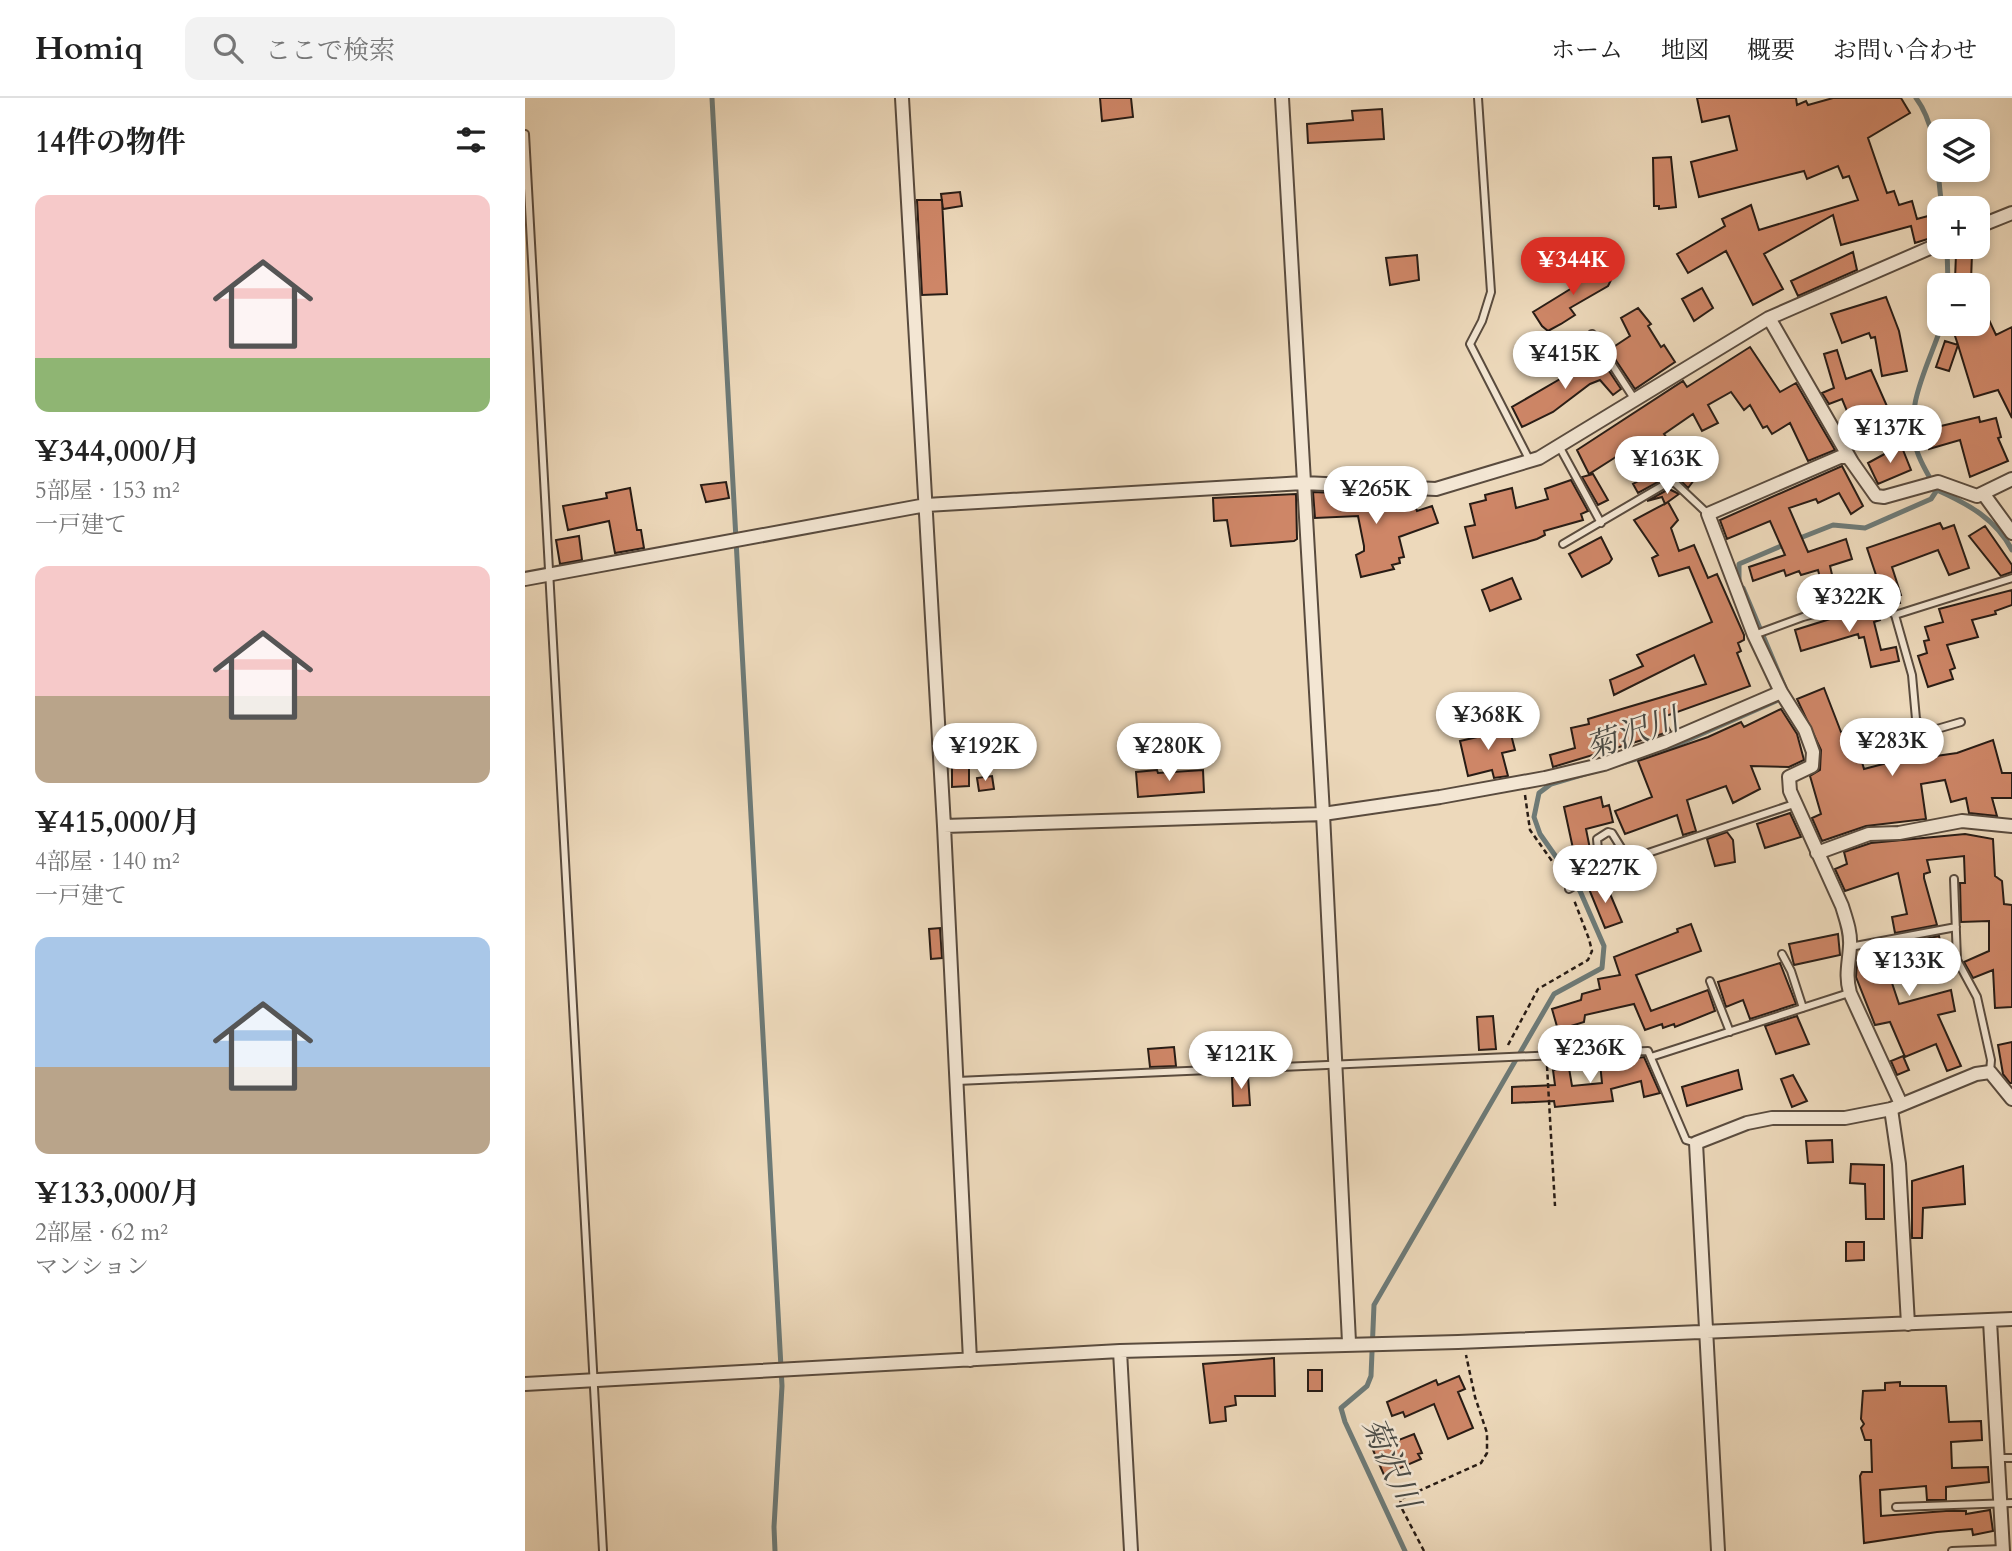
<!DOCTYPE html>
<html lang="ja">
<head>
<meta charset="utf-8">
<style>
  :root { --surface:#fff; --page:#f2f2f2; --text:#222; --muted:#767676; --line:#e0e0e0; --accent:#d93025 }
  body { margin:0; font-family:Cardo,"Noto Serif JP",serif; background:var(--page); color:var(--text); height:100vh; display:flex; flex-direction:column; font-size:26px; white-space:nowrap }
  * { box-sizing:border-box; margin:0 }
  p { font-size:23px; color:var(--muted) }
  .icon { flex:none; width:38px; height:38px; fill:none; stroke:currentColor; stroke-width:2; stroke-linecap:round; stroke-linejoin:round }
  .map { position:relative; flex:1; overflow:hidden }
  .drawer { display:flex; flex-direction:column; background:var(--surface); width:525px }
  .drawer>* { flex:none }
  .controls { position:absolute; left:1402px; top:21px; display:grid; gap:14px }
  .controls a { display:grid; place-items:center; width:63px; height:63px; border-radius:14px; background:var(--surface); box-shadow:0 4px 10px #0003; font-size:35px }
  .price { position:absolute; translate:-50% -60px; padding:0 16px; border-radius:24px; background:#fff; color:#222; font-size:23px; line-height:46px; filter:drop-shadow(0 2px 4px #0008) }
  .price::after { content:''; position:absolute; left:50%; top:42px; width:21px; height:16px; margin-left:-10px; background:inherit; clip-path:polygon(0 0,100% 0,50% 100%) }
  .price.on { background:var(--accent); color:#fff }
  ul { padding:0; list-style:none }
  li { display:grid; align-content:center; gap:14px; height:371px; padding:0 35px }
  li span { display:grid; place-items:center; height:217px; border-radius:14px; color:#555 }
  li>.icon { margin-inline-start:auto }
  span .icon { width:126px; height:126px; fill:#fffc; stroke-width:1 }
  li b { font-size:30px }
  h2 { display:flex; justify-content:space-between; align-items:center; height:84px; padding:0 35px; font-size:30px }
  header { display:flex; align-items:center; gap:42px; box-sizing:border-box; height:98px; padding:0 35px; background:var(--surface); border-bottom:2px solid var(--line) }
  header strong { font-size:33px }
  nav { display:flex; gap:38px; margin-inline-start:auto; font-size:24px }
  .search { width:490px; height:63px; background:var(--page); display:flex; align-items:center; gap:18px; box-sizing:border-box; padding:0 24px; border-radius:14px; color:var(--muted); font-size:26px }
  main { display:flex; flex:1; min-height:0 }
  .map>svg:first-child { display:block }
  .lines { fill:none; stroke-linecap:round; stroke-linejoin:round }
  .stream { stroke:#6d7a77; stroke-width:5 }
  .building { fill:#ce8667; stroke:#281c15; stroke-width:2 }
  .service-casing { stroke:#594b3e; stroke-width:10 }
  .minor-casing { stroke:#594b3e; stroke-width:16 }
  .path { stroke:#281c15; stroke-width:2.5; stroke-dasharray:5 3.5; stroke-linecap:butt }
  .service { stroke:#f3e6d3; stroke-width:6 }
  .minor { stroke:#f3e6d3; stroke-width:12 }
  .labels { text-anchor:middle; stroke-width:5; stroke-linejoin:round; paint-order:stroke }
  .water-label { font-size:32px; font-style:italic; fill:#4a4b46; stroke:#f3e6d3 }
</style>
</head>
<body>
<header>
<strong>Homiq</strong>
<div class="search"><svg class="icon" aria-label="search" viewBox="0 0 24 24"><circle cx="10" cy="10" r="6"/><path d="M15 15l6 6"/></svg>ここで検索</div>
<nav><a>ホーム</a><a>地図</a><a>概要</a><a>お問い合わせ</a></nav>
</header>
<main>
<section class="drawer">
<h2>14件の物件<svg class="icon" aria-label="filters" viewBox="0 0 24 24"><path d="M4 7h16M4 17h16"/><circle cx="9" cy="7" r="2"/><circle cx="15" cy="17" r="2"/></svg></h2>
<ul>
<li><span style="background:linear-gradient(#f6c9c9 75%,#8fb573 0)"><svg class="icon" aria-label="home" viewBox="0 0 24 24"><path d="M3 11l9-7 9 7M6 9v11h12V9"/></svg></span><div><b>¥344,000/月</b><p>5部屋 · 153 m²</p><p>一戸建て</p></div></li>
<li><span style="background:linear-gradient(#f6c9c9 60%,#b9a48a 0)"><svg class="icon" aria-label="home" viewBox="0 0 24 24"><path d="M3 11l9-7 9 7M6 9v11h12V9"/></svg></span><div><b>¥415,000/月</b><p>4部屋 · 140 m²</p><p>一戸建て</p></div></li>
<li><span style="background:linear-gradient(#a9c7e8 60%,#b9a48a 0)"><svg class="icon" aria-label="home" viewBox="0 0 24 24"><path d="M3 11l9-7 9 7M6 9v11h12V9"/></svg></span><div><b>¥133,000/月</b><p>2部屋 · 62 m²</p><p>マンション</p></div></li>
</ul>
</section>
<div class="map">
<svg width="1487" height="1453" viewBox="0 0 1487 1453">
  <rect width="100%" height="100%" fill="#edd9bb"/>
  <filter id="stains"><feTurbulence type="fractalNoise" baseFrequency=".00286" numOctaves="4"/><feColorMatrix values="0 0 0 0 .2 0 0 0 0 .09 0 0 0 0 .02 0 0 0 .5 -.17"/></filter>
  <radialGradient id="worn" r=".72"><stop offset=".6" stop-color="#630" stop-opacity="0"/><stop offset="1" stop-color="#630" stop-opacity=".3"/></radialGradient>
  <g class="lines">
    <path class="stream" d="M187,0L257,1288L249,1429L250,1453
      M1391,0C1413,29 1412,75 1417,110
      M1422,149L1423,187
      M1412,392C1443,406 1471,421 1487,452
      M1270,442L1308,427L1340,430L1406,401L1412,392C1405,380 1396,366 1392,353C1378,308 1404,267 1417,226
      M1214,481V466L1261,446
      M1218,490L1263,597
      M880,1453L820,1324L816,1310L842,1288L846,1278L849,1207L1029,896L1077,870L1079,848L1055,793L1015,736L1009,719L1014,695L1026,686L1138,653L1251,603"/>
  </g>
  <path class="building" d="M575,0H606L608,19L577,23Z
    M1172,0H1271L1272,7L1281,3L1283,7L1308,0H1376L1385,15L1343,40L1362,95L1369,93L1374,107L1387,103L1392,121L1403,118L1409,139L1390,145L1386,128L1316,147L1308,117L1239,156L1258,191L1228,207L1201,153L1163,175L1152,156L1200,128L1197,121L1226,107L1234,132L1333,102L1324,78L1318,80L1313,68L1282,81L1279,73L1174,99L1166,64L1212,52L1204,18L1177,24Z
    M857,11L859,41L783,45L782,26L828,22L827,13Z
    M1146,59L1151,109L1134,111V108H1129L1128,60Z
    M435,94L437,108L418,111L416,96Z
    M392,102H417L422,196L397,197Z
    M1328,154L1332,172L1273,198L1266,183Z
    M1431,156H1447L1446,183L1430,182Z
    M892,157L894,182L865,187L861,160Z
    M1078,164L1087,180L1083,188L1045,210L1050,217L1036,226L1023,233L1017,228L1008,214L1047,190L1044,185Z
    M1177,190L1188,210L1169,223L1157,201Z
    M1361,199L1374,233L1382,273L1357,278L1350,239L1346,240L1344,235L1317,245L1306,216Z
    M1113,210L1126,226L1123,228L1136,249L1139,247L1150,264L1110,291L1084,252L1105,238L1096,220Z
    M1464,222L1471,237L1487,229V320L1473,292L1449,299L1433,247L1424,273L1411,269L1420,243L1433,247L1426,226H1452Z
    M1225,249L1255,294L1271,285L1310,352L1283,363L1265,325L1247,336L1242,328L1238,330L1225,307L1219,312L1206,294L1183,307L1193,325L1177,333L1168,316L1139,336L1172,378L1163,390L1153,380L1142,379L1113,395L1108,386L1117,381L1114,377L1120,373L1105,350L1064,376L1052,352L1158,283L1162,289Z
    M1312,252L1321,281L1346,272L1365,315L1329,330L1317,301L1304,306L1297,295L1309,290L1299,256Z
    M1074,258L1096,291L1088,297L1075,282L1065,286L1028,314L997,329L987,309L1035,281L1064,259L1066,263Z
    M1454,319L1455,324L1471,320L1476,339L1473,340L1483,363L1445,379L1435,342L1404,351L1399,332Z
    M1376,347L1386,372L1353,386L1343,365Z
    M1317,368L1338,408L1326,416L1314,395L1293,405L1291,401L1264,410L1283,454L1321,441L1327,461L1305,468L1311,494L1319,492L1321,501L1302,507L1293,472L1276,477L1274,473L1261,478L1259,472L1228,483L1224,469L1260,457L1245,423L1202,441L1195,422Z
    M1068,376L1083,402L1073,407L1057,379Z
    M1046,382L1063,413L1056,416L1058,422L1019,433L1020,437L1012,441L948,460L940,429L950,427L945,406L961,402L960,397L987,390L991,410L1023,401L1020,391Z
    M201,384L204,400L181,404L176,387Z
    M105,390L112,432H116L119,450L90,455L84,423L43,432L38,408L82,400L81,395Z
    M1144,391L1154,396L1140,406L1137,399L1122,403Z
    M788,394L810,395L811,398L825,396L827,403L856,397L858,402L864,400L866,411L888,403L892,413L907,408L913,425L874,439L879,459L874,460L875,465L867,467L869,471L836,479L831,457L839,453V448L833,418L790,420Z
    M771,396L772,441L769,443L706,448L702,422L689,423L688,400Z
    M1143,404L1153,422L1146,430L1154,453L1169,447L1183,480L1192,476L1219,537V542L1213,545L1216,553L1212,555L1225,588L1138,619L1145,632L1137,636L1028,669L1025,657L1050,650L1046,630L1064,626L1063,621L1181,586L1169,557L1089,597L1085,582L1118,568L1112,557L1187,524L1164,469L1134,478L1127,460L1133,457L1109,422Z
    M1415,425L1418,431L1429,427L1444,470L1424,477L1413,452L1367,469L1376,497L1373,498L1375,505L1368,507L1358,498L1342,450Z
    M1460,428L1487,467V474L1476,478L1444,438Z
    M54,438L57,462L35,466L31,442Z
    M1076,439L1087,461L1084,465L1057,479L1044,456Z
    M987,480L996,501L965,513L957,492Z
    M1487,492V507L1470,513L1471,516L1447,522L1453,539L1422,547L1430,570L1425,572L1428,581L1403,589L1393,558L1402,555L1399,543L1404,542L1400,529L1418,524L1414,511Z
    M1351,508L1355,522L1349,524L1356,552L1371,549L1374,563L1346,569L1339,539L1334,540L1333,536L1276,553L1270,532L1305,521L1304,518Z
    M1299,590L1316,634L1328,633L1339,671L1362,665L1432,655L1468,642L1477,675H1487V700H1467L1472,718L1444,715L1441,700L1426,704L1420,682L1396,686L1401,721L1341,728L1297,743L1287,720L1296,716L1285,678L1295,672L1296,652L1272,601Z
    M1256,611L1272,636L1279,662L1264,669L1226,668L1235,691L1208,705L1201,688L1162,702L1171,733L1158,737L1152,717L1100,736L1090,713L1127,699L1113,663L1183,639L1216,624L1219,629Z
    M983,625L990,652L977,655L983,678L969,680L967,672L943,678L935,643L961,637L959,632Z
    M444,667V688L427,689V668Z
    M632,672L633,675L678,672L679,694L613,699L611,674Z
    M467,678L469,691L454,693L452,680Z
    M1076,699L1078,709L1084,707L1088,724L1061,731L1068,766L1052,769L1039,709Z
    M1265,715L1276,739L1240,750L1232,726Z
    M1202,734L1208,742L1210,764L1190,768L1182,741Z
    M1440,736L1468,741L1470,778L1477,783L1479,806L1487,807V909L1470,910L1468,872L1448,880L1439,864L1464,853V823L1436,824L1435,785H1440L1439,758L1402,762L1405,774L1399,776V780L1412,827L1370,835L1367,819L1382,816L1373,775L1320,793L1310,771L1322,766L1319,754L1346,745Z
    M1080,784L1097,824L1080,830L1064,791Z
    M1166,826L1176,853L1111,877L1126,913L1183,892L1190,913L1150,929L1149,926L1138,930L1137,926L1120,932L1109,906L1060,917L1059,924L1033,932L1027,911L1056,902L1057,896L1075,891L1073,881L1095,877L1089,859L1153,834L1152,831Z
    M415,830L417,860L406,861L404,831Z
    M1313,836L1315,857L1269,867L1264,846Z
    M1414,838L1420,865L1365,879L1374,906L1426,892L1430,913L1413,917L1436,968L1422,973L1411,946L1380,959L1365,924L1350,927L1331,879L1332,864L1359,856L1361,849Z
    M1255,865L1271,906L1225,921L1218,902L1201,909L1193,884Z
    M968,918L971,951L954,952L952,919Z
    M1272,918L1284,946L1251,956L1240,928Z
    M1487,944V985H1485L1478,976L1473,947Z
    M649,949L651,968L625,969L623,951Z
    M1378,958L1384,972L1372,977L1366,963Z
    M1119,959L1135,995L1119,999L1116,983L1086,991L1088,1003L1030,1009L1029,1003L987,1005V989L1030,987L1028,972L1044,970L1047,988L1077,985L1075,965Z
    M1213,972L1217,991L1162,1008L1157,989Z
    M1268,977L1282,1003L1267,1009L1256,981Z
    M723,978L725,1007L708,1008L707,979Z
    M1307,1042L1308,1064L1283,1065L1281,1043Z
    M1326,1066L1359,1067V1121H1341L1340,1086L1325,1085Z
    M1438,1068L1440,1106L1398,1110L1397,1140H1387V1083Z
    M1321,1144H1339V1162L1321,1163Z
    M749,1260L750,1298H710L711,1307L700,1309L701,1323L685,1325L678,1266Z
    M783,1272H797V1293H783Z
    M934,1278L940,1291L933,1294L948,1330L923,1341L909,1306L880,1319L878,1314L867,1318L862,1304L911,1282L913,1287Z
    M1375,1284V1288H1421L1424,1324L1456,1323L1457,1342L1426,1344L1427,1370L1463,1369L1464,1384L1421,1389V1402H1402L1401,1388L1355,1392L1356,1418L1421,1413H1441V1416L1465,1412L1468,1433L1448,1437L1447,1431L1412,1434L1339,1445L1335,1378L1337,1374H1347L1346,1342H1340L1336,1330L1339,1326L1336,1321L1338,1293L1360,1292V1285Z
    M889,1336L897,1355L893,1356L896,1361L859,1377L848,1352Z"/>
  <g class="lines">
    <g class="service-casing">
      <path id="service" d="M953,0L966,194L957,223L945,246L1005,363
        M0,36L78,1453
        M1067,236L1110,302
        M1034,348L1076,425
        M1038,446L1142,385H1150L1183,416
        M1370,517L1487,480
        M1229,537L1278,519L1350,499L1370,517L1387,577L1391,621L1398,630L1412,631L1436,624
        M1429,781L1432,862L1452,899L1466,962L1465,974
        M1044,791L1075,773L1072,741L1083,734L1087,735L1100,756L1114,758L1269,706
        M1325,849L1431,829
        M1257,856L1266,873L1278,910
        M1185,883L1205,934
        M1126,959L1324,895
        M432,983L1123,953L1161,1042L1171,1045
        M1473,1360H1487
        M1371,1409L1487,1405
        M1427,1453L1477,1451"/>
    </g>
    <g class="minor-casing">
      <path id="minor" d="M377,0L419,728L445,1262
        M757,0L798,716L824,1244
        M1452,129L1487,115
        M1244,220L1327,364L1351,398L1359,399L1413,384L1452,398L1487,381
        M1327,364L1323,359H1315L1183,416L1229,537L1256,594L1280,632L1288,654L1287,668L1264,679L1265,693L1317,808C1321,821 1326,834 1325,848C1324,866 1320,877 1325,895L1376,1006
        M1460,398L1487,435
        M0,481L401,407L778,385L911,391L1014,360L1244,220L1414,146
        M419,728L798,716L915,699L1020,680L1079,666L1140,644L1256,594
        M1292,755L1344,736L1374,735L1437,723L1487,728
        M1366,1011L1374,1066L1383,1226
        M1465,1223L1478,1453
        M595,1253L606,1453
        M0,1286L595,1253L933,1244L1487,1221
        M1193,1453L1171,1045L1222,1025L1247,1020H1320L1366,1011L1451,976L1465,974L1487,1001"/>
    </g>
    <path class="path" d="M1000,697L1005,732L1039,780
      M983,947L1013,891L1063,862L1067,853L1064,841L1049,802
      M1022,968L1030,1108
      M899,1453L875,1407L876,1401L956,1365L962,1355V1335L950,1299L941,1257"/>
    <use href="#service" class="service"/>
    <use href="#minor" class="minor"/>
  </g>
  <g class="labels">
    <g class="water-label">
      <text transform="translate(1107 635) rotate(-19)" y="11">菊沢川</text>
      <text transform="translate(866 1365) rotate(66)" y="11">菊沢川</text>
    </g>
  </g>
  <rect width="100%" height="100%" filter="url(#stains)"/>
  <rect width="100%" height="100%" fill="url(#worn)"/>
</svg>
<div class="controls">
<a><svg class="icon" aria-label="layers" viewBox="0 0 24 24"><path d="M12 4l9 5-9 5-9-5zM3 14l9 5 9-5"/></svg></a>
<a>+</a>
<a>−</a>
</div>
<b class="price on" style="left:1048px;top:199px">¥344K</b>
<b class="price" style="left:1040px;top:293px">¥415K</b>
<b class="price" style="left:1365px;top:367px">¥137K</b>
<b class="price" style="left:1142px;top:398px">¥163K</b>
<b class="price" style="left:851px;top:428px">¥265K</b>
<b class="price" style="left:1324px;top:536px">¥322K</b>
<b class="price" style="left:963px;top:654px">¥368K</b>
<b class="price" style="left:1367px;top:680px">¥283K</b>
<b class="price" style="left:460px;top:685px">¥192K</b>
<b class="price" style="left:644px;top:685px">¥280K</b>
<b class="price" style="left:1080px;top:807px">¥227K</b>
<b class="price" style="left:1384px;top:900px">¥133K</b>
<b class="price" style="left:1065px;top:987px">¥236K</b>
<b class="price" style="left:716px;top:993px">¥121K</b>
</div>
</main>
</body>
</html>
